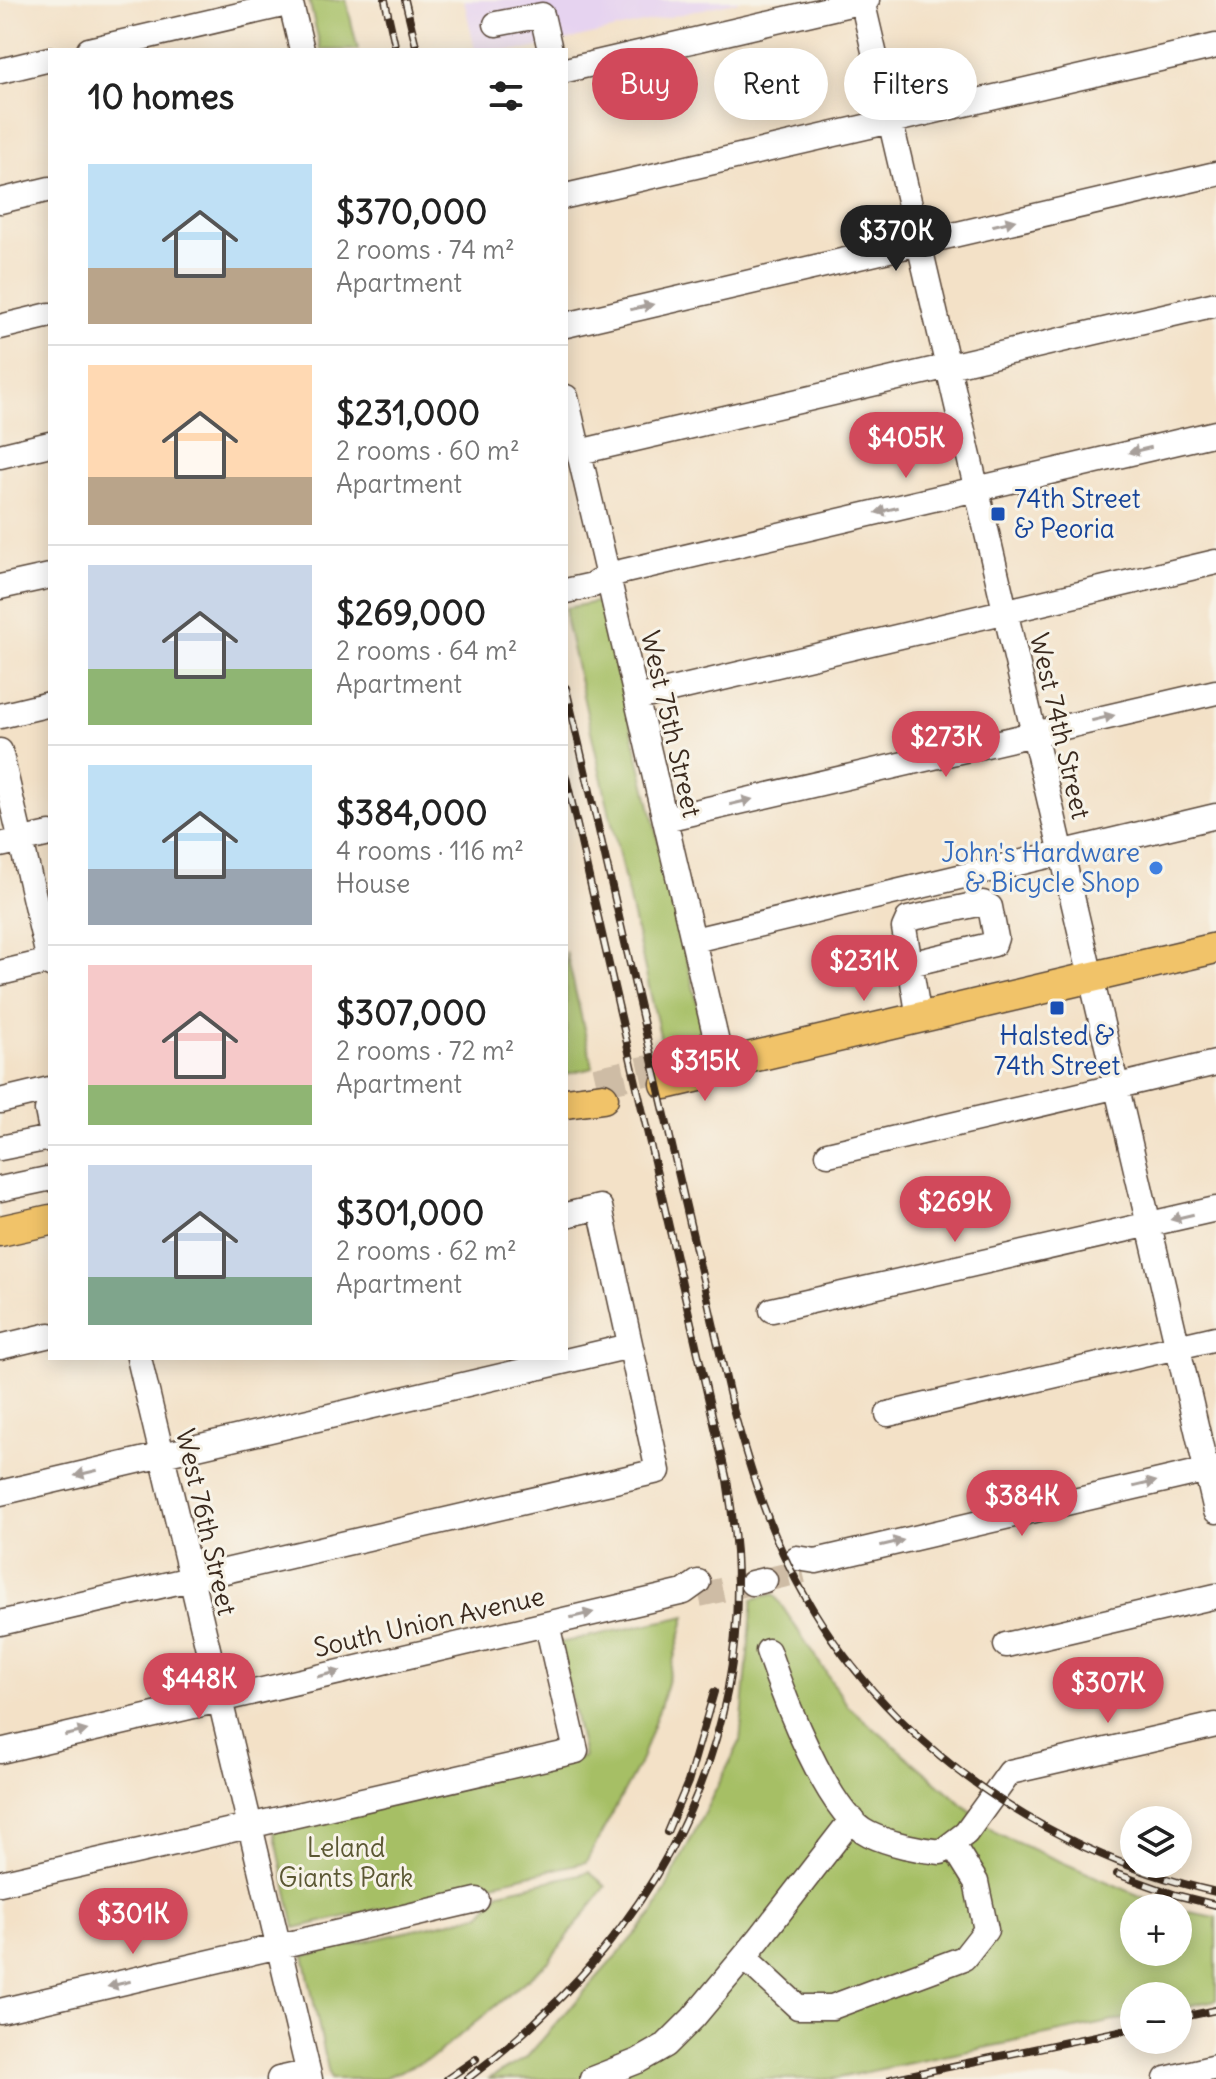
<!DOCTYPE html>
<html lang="en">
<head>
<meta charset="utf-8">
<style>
  :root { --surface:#fff; --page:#f2f2f2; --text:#222; --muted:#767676; --line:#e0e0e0; --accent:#d1495b }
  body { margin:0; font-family:Delius,sans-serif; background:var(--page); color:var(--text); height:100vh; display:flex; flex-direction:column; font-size:30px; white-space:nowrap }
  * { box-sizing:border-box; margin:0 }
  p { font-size:26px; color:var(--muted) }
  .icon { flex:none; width:44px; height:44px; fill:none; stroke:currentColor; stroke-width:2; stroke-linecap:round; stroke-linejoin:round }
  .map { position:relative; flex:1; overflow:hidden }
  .panel { position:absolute; left:48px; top:48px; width:520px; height:1312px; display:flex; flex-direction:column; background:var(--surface); border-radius:0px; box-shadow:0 4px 20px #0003 }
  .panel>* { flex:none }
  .hud { position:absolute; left:592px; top:48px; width:504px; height:72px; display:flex; gap:16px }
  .fabs { position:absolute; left:1120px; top:1806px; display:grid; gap:16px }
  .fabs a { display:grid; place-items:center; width:72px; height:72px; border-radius:50%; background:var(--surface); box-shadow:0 4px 20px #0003; font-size:40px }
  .price { position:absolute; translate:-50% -68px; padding:0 18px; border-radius:28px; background:var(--accent); color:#fff; font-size:26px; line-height:52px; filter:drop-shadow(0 2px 4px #0008) }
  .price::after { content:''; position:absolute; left:50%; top:48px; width:24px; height:18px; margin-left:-12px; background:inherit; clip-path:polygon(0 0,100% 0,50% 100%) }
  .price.active { background:#222; color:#fff }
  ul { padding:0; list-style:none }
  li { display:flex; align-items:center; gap:24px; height:200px; padding:0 40px }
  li+li { border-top:2px solid var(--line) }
  li span { display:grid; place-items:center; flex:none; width:224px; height:160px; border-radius:0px; color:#555 }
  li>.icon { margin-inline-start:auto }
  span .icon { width:96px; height:96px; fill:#fffc; stroke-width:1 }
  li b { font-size:34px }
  h2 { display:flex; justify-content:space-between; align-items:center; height:96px; padding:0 40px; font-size:34px }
  .tag { padding:0 28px; border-radius:36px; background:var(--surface); box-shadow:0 4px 20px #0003; font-size:28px; line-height:72px }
  .tag.active { background:var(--accent); color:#fff }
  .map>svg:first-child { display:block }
  .built { fill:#e6d3f0 }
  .green { fill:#a6bf65; stroke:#707442; stroke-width:2 }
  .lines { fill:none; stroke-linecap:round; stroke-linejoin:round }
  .minor-tunnel { stroke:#cebca5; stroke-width:24; stroke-dasharray:24 12; stroke-linecap:butt }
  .major-tunnel { stroke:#cebca5; stroke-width:30; stroke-dasharray:30 15; stroke-linecap:butt }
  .minor-casing { stroke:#574537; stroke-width:27 }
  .major-casing { stroke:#574537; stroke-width:33 }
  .minor { stroke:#fff; stroke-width:24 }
  .major { stroke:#f1c369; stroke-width:30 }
  .rail-casing { stroke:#3b2a1e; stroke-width:8 }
  .rail { stroke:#f7f3e8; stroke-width:5; stroke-dasharray:15; stroke-linecap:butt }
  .oneway { fill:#a79f9a }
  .transit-dot { fill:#1a4fb4; stroke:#f7f3e8; stroke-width:3 }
  .shop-dot { fill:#3f7fe0; stroke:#f7f3e8; stroke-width:3 }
  .labels { text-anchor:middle; stroke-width:6; stroke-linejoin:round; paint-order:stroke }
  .transit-label { font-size:26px; fill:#164399; stroke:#f7f3e8; text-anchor:start }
  .street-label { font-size:26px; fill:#3b2a1e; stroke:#f7f3e8 }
  .shop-label { font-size:26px; fill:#366cbe; stroke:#f7f3e8; text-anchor:end }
  .park-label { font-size:26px; fill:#5b5733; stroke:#f7f3e8 }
</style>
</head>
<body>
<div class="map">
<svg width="1216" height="2079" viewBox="0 0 1216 2079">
  <rect width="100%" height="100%" fill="#f7f3e8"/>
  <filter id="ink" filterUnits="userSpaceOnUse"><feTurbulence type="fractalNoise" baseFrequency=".0125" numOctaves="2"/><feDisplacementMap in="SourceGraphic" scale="16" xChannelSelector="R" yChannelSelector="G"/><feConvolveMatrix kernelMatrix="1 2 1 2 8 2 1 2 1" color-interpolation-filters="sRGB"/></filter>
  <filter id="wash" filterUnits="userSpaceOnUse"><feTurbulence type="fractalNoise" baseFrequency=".006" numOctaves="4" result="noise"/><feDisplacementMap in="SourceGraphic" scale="32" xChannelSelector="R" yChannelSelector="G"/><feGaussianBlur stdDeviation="1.8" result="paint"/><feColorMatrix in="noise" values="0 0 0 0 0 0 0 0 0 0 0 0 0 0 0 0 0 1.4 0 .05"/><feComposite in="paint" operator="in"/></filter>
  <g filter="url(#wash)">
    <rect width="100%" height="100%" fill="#f3e1c7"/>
    <path class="built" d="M464,0H743L525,50H475Z"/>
    <path class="green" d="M309,0H346L358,50H321Z
      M601,601L706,1040L664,1053L566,621V608Z
      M566,951L593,1068L566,1074Z
      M774,1594L848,1706L997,1834L1168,1908H1134V1952H1178V1910L1216,1917V2000L1178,2008V1996H1134V2017L833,2079H488L526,2058L653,1914L740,1742L753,1599Z
      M686,1616L660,1707L639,1764L586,1862L295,1928L273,1826L584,1757L559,1643Z
      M589,1872L606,1886L548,1962L435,2056L382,2079H330L304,1956L481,1914L500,1892Z"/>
  </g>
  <g filter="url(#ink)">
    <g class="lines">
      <path class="minor-tunnel" d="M765,1580L803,1571
        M699,1595L752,1583"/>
      <path class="major-tunnel" d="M596,1082L663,1067"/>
      <g class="minor-casing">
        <path id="minor" d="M290,0L302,50
          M862,0L1216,1511
          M496,24L542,15L550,50
          M89,50L291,3
          M566,70L867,0
          M0,71L50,59
          M566,196L1216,46
          M0,201L50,189
          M566,325L1216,174
          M0,327L50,315
          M566,397L722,1064
          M579,452L1216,304
          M0,456L50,444
          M0,587L50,576
          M566,591L593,585L608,575L1216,433
          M637,698L1216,562
          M0,716L50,704
          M0,751L50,965
          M665,819L1216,692
          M0,845L50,834
          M694,940L1216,816
          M910,964L994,944L996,938L990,907L983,903L908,919L904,928L919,1018
          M0,973L50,961
          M0,1101L50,1089
          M50,1109L47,1110L50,1125
          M0,1148L50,1138
          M828,1154L1216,1063
          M0,1189L47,1179
          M772,1310L1216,1209
          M0,1347L50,1335
          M139,1358L310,2079
          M888,1414L1216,1338
          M0,1493L630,1346
          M797,1558L816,1561L1216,1468
          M752,1583L765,1580
          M0,1623L658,1471L600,1207L566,1215
          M1006,1645L1216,1596
          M768,1651C783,1695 828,1815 869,1834C890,1844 919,1850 941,1852L966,1833L1010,1772L1216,1725
          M0,1751L684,1592L698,1582
          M0,1883L576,1751L547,1624
          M744,1957L798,2007H832L964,1958L986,1930L976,1882L953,1845
          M0,2011L477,1900
          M279,2079L306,2073
          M592,2079L638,2061L666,2045L693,2018L759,1939L852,1819
          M1166,2079L1216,2067"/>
      </g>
      <g class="major-casing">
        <path id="major" d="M666,1084L700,1076L722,1064L1216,948
          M566,1103L603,1098
          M0,1231L50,1220"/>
      </g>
      <use href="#minor" class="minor"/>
      <use href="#major" class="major"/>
      <g class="rail-casing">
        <path id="rail" d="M385,0L396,50
          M405,0L417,50
          M566,688L732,1405C747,1459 763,1513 788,1564C870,1732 1036,1851 1216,1892
          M667,1832L688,1782L714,1692
          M1117,1874L1176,1895L1216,1905
          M1178,2018L1216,2010
          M447,2079L476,2059
          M467,2079C638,1951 749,1772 736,1552C734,1528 731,1504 727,1480L566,777
          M891,2079L1134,2028"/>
      </g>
      <use href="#rail" class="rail"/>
    </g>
    <defs><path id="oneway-solid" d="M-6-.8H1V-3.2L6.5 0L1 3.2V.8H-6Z" transform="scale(2)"/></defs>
    <g class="oneway">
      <use href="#oneway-solid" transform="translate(1004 223) rotate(-13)"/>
      <use href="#oneway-solid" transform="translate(642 307) rotate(-13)"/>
      <use href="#oneway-solid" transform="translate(1140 450) rotate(167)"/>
      <use href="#oneway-solid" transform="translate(887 510) rotate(167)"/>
      <use href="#oneway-solid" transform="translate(1103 718) rotate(-13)"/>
      <use href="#oneway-solid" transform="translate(741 802) rotate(-13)"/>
      <use href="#oneway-solid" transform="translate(1182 1217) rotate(167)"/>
      <use href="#oneway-solid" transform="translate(86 1473) rotate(167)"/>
      <use href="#oneway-solid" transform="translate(1145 1484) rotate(-13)"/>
      <use href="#oneway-solid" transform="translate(892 1543) rotate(-13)"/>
      <use href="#oneway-solid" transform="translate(582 1615) rotate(-13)"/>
      <use href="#oneway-solid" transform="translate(329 1674) rotate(-13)"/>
      <use href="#oneway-solid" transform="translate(76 1733) rotate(-13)"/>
      <use href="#oneway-solid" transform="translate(119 1984) rotate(167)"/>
    </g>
  </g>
  <g class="transit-dot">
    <rect x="990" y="506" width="16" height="16" rx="4"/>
    <rect x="1049" y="1000" width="16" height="16" rx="4"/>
  </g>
  <circle class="shop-dot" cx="1156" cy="868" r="8"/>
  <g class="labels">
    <g class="transit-label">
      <text x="1014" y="508">74th Street<tspan x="1014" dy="30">&amp; Peoria</tspan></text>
      <text x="1057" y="1045" text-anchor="middle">Halsted &amp;<tspan x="1057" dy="30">74th Street</tspan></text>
    </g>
    <g class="street-label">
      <text transform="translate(671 724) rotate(77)" y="9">West 75th Street</text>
      <text transform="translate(1060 726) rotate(77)" y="9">West 74th Street</text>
      <text transform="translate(206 1522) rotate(77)" y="9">West 76th Street</text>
      <text transform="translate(429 1622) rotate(-13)" y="9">South Union Avenue</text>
    </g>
    <g class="shop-label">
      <text x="1140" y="862">John's Hardware<tspan x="1140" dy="30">&amp; Bicycle Shop</tspan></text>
    </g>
    <g class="park-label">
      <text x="346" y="1857">Leland<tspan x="346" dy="30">Giants Park</tspan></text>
    </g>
  </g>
</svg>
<div class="fabs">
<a><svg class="icon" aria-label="layers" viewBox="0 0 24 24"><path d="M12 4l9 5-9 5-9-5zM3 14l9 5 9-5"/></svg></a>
<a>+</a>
<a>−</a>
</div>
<b class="price active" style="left:896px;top:273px">$370K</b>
<b class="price" style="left:906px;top:480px">$405K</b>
<b class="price" style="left:946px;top:779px">$273K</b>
<b class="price" style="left:864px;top:1003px">$231K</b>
<b class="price" style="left:705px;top:1103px">$315K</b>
<b class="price" style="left:955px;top:1244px">$269K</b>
<b class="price" style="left:1022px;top:1538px">$384K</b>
<b class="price" style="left:199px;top:1721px">$448K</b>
<b class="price" style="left:1108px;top:1725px">$307K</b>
<b class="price" style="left:133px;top:1956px">$301K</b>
<div class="hud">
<a class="tag active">Buy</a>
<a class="tag">Rent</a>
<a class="tag">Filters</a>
</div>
<section class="panel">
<h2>10 homes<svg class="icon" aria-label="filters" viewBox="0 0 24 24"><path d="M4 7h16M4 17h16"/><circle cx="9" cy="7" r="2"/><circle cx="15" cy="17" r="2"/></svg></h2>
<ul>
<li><span style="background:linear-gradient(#bfe0f5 65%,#b9a48a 0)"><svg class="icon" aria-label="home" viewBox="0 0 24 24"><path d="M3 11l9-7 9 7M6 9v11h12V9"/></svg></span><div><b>$370,000</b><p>2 rooms · 74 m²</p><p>Apartment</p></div></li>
<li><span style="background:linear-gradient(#ffd9b3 70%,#b9a48a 0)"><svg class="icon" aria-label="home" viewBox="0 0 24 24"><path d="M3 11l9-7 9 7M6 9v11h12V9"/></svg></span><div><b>$231,000</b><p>2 rooms · 60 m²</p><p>Apartment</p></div></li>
<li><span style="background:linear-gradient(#c9d6e8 65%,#8fb573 0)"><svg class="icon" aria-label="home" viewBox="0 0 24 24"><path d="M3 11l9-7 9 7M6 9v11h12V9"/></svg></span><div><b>$269,000</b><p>2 rooms · 64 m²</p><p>Apartment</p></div></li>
<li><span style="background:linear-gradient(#bfe0f5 65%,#9aa5b1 0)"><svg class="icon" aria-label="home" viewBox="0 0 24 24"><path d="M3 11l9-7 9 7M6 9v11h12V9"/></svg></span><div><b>$384,000</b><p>4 rooms · 116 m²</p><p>House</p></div></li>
<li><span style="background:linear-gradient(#f6c9c9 75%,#8fb573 0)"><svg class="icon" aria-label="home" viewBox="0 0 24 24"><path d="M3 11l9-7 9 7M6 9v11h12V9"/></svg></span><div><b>$307,000</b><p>2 rooms · 72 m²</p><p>Apartment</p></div></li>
<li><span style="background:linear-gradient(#c9d6e8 70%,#7fa58c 0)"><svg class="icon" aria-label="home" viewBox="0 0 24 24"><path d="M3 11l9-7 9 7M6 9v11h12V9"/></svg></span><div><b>$301,000</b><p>2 rooms · 62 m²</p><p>Apartment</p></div></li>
</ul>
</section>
</div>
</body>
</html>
